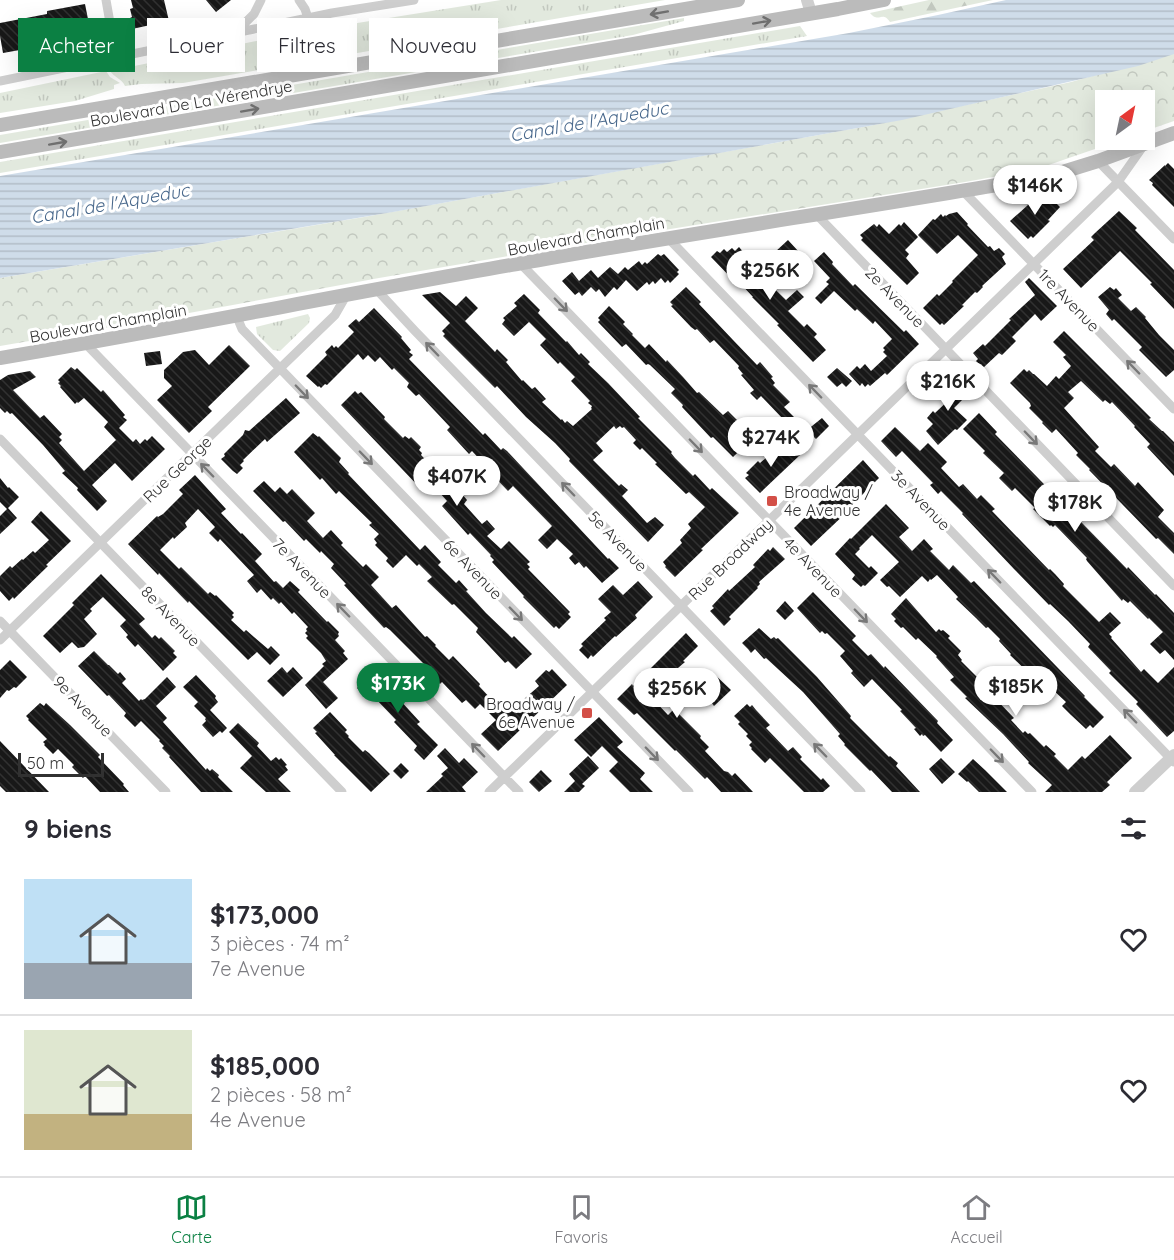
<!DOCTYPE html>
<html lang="fr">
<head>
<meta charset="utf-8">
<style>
  :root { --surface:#fff; --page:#f2f2f3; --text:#2b2b33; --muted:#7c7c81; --line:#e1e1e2; --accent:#0b8043 }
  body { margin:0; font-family:Quicksand,sans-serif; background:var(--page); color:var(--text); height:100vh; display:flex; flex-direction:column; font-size:22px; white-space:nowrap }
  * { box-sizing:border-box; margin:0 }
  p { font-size:20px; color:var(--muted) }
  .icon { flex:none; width:33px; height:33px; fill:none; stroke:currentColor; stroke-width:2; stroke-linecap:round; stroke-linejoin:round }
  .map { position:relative; height:792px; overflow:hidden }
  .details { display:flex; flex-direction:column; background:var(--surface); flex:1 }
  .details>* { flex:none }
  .banner { position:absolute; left:18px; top:18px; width:600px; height:54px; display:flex; gap:12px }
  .needle { width:39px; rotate:33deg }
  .controls { position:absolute; left:1095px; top:90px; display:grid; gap:12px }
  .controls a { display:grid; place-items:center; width:60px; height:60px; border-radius:0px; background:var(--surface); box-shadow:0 6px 24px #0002; font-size:30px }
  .scale { position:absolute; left:18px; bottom:15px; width:86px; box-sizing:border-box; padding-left:6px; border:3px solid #313131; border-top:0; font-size:16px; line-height:21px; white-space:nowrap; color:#313131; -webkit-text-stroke:4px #fff; paint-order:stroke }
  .price { position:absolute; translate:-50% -51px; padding:0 14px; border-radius:21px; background:#fff; color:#222; font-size:20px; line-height:39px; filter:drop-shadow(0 2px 3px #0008) }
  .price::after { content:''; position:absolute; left:50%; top:36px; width:18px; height:14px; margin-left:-9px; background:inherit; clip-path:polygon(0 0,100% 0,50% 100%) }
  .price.active { background:var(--accent); color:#fff }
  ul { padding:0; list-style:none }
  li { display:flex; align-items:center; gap:18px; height:150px; padding:0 24px }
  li+li { border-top:2px solid var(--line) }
  li span { display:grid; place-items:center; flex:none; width:168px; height:120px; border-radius:0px; color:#555 }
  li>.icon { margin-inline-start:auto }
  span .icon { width:72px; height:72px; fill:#fffc; stroke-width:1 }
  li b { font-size:26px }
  h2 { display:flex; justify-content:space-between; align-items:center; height:72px; padding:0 24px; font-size:26px }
  .pill { padding:0 21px; border-radius:0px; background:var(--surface); box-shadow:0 6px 24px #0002; font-size:21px; line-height:54px }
  .pill.active { background:var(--accent); color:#fff }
  .tab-bar { display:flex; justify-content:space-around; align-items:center; height:84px; border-top:2px solid var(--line); background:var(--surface); font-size:16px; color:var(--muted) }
  .tab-bar a { display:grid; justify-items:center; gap:3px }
  .tab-bar .active { color:var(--accent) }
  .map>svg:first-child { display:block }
  .grass { fill:url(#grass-tufts) }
  .forest { fill:url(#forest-firs) }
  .park { fill:url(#park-crowns) }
  .water { fill:url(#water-rules) }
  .building { fill:url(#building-back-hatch) }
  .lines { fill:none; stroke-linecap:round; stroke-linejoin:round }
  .minor { stroke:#cecece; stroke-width:9 }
  .tertiary { stroke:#cecece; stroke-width:12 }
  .secondary { stroke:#bbb; stroke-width:14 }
  .oneway { stroke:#6f6f6f }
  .oneway2 { stroke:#787878 }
  .poi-dot { fill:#d34f47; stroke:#fff; stroke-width:2 }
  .labels { text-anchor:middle; stroke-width:6; stroke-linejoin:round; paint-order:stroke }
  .street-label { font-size:16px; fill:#313131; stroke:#fff }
  .poi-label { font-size:16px; fill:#313131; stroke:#fff; text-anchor:start }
  .water-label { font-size:18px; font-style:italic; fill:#47678b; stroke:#fff }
</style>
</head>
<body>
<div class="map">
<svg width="1174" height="792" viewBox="0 0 1174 792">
  <defs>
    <pattern id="grass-tufts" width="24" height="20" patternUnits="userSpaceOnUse" patternTransform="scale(1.5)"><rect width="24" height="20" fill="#e2e9de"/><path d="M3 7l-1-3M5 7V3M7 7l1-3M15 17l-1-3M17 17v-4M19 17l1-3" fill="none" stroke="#c2c8bf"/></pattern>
    <pattern id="forest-firs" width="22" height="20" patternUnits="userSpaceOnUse" patternTransform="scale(1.5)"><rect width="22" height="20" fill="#e2e9de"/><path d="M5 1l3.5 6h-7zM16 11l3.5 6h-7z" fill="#c2c8bf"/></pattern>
    <pattern id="park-crowns" width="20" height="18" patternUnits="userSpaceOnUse" patternTransform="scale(1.5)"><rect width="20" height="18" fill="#e2e9de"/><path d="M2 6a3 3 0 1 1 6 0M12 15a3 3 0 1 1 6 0" fill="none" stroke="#c2c8bf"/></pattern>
    <pattern id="water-rules" width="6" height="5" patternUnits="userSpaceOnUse" patternTransform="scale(1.5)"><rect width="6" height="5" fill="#cfdce9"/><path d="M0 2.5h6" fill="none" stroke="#b2bdc8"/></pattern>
    <pattern id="building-back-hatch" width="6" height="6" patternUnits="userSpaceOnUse" patternTransform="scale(1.5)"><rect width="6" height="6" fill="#181818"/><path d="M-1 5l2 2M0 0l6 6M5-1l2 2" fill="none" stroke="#313131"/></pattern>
  </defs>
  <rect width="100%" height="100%" fill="#fff"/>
  <path class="grass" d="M501,0H665L183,83L141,84L125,86C122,79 114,77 110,71L295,33Z
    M684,18V21L633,35L0,143V135Z
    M800,26L807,36L0,173V162Z
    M106,71L110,77L120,83L114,85V89L75,101L0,113V93Z
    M308,314L310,318L309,323L280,351L273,350L257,334L256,327Z"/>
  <path class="forest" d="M929,0H993L890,22C882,10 879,24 870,13Z"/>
  <path class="park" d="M1174,53V121L1145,131L1144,100H1106V140H1121L1037,169L965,182L633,235L379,278L129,324L0,346V278L364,217L879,124L1071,82Z"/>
  <path class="water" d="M1006,0H1174V54L1138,66L902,120L393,212L0,278V176L849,33L938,15Z"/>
  <path class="building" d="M131,0H164L169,21L132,29L130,18L132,17L130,9L133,8Z
    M206,0H231L216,12Z
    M85,4L91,34L41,43L42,46L3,53L0,36V23L47,14V11Z
    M1168,163L1174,169V207L1152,185L1153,183L1149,180L1165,165V166Z
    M1044,195L1046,197L1048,195L1060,207L1048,220L1050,221L1033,238L1031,236L1028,239L1010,221L1038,196Z
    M1119,211L1137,228L1135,230L1174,270V309L1150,284L1152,283L1120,251L1081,288L1063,269L1094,240L1091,237L1095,233Z
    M957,212L968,224L967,225L988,247L990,246L994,251L999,248L1005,254L1002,257L1006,264L982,286L983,287L977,293L975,292L962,305L964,306L944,325L942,323L940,325L923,308L937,294L939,296L953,282L952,281L978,255L958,235L937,254L918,235L933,219L935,220L941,214L943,217L945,215L946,216L949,214Z
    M904,222L918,237L905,250L909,254L906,258L919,273L907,285L861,240L863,238L860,235L874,224L877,227L879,224L889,234L899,224L901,226Z
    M788,240L810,264L798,275L775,252Z
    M739,247L745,254L742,257L786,300L797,290L804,297L788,311L804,327L807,324L817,334L814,337L826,350L813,362L777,325L779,324L752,297H753L740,283L738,285L711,257L717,251L720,253L724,249L727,252L732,248L735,251Z
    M824,252L833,262L832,264L853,286L855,284L904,332L906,330L919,344L887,375L885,373L870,386L868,384L865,387L862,383L860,386L849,374L857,366L860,369L865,364L871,371L887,356L883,352L885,350L883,348L892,339L875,321L873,324L857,309L855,311L834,291L821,304L815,298L829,284L826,282L830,278L814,261Z
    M658,254L661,256L664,254L679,270L677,272L679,274L670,283L668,280L665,283L661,278L655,284L653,281L649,285L647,282L637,291L626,280L617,290L614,287L605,297L599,289L596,292L591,287L582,296L579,292L575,295L562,281L572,272L579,281L591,270L598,278L610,267L618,274L625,267L628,270L639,261L642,265L645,262L647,264Z
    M1029,278L1057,306L1041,321L1035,314L1012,337L1016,341L1002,355L999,353L983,368L976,361L978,359L973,353L983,344L985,346L1011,320L1009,319L1035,295L1025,282Z
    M686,287L701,302L699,304L733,340L757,365L760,362L773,377L771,378L775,383L773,385L790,402L784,407L804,427L790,441L776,428L784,420L761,396L757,400L750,393L754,390L741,375L743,374L738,368L739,366L714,340L710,343L697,329L695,330L691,327L671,306L673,305L670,302Z
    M1110,287L1114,290L1116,288L1122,295L1118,298L1131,311L1136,307L1146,317L1145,318L1159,335L1174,350V370L1166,377L1139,350L1142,347L1114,319L1112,321L1106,314L1109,310L1098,297Z
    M440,292L456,306L466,296L478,308L465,321L495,352L497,349L508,360L506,362L522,381L523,380L532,389L535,387L546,399L542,402L561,420L562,419L565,423L567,421L573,426L592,409L591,408L592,406L588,403L590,401L571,381L575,377L560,362L558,364L540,345L546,339L529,322L514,336L502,324L505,320L503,318L517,306L514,303L524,294L540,310L538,313L566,342L567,341L579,355L581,353L590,362L588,364L608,383L640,417L638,418L672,452L671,453L675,458L693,476L695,474L710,490L712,488L739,513L701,549L703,550L675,577L665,567L666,566L663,562L682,543L680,540L691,528L688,524L705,507L689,492L686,494L655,464L657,463L642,448L640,450L633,443L636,440L624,427L622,428L620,426L616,429L614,426L596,443L603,451L593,460L619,486L621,484L628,490L622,496L647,523L655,517L664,525L648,542L569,461L570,459L555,443L526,417L497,386L495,388L443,336L445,334L442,331L450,323L422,295Z
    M609,306L625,322L623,324L633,334L632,335L645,348L649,344L666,362L667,360L683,377L697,393L699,392L723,415L728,411L738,421L740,419L756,435L733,457L713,437L711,438L682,407L683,405L671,393L675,389L650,365L648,364L646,365L626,344L622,347L598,322L600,320L598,318Z
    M374,308L402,337L401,338L411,350L409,352L413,355L409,359L483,435L485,433L501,450L503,448L507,451L608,559L609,558L619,568L602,583L586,566L584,568L579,562L575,565L569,558L573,554L557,539L547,549L538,540L552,526L513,486L508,491L484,466L485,465L472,451L469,454L447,430L450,427L419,394L416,396L407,387L409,383L394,368L392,370L380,357L375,362L368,355L363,360L358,354L327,385L325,384L321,388L319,386L318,387L306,376L327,355L325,352L332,345L334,348L336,346L338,348L354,332L348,326L356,319L359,322Z
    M1064,331L1151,418L1149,419L1162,431H1163L1174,442V476L1147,447L1150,444L1134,427L1135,426L1112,402L1110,404L1105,400L1103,402L1081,381L1068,392L1074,398L1064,408L1099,447L1095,451L1111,467L1114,464L1135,486L1138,482L1164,510L1158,517L1174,533V554L1158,538L1156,539L1089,470L1090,469L1076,455L1078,453L1056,429L1052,433L1042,423L1043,422L1029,408L1031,406L1030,403L1010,383L1024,369L1027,372L1029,370L1033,374H1034L1047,386L1056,376L1059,379L1071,366L1063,357L1066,355L1053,342Z
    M229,345L250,366L208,407L212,411L189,433L157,400L172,386L164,378V370L183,352L195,350L209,365Z
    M160,351L162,364L146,366L144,353Z
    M71,367L75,370L77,368L101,392L103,390L125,415L123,417L127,420L119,428L133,442L136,439L140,444L145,439L147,441L152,436L165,449L132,481L115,463L92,485L107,501L97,511L77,490L78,488L62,473L65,471L43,445L12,413L10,414L7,411L5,413L0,408V380L8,375L30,371L36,377L13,390L40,418L44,415L62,434L59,437L62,440L59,443L84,471L116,440L104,427L108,422L84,398L78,403L77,402L75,404L60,387L61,386L58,383L60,382L58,380Z
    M837,368L852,381L846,387L842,383L837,387L827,377Z
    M952,375L968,391L963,396L965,397L954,408L967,420L957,430L955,429L938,445L926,431L933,424L927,418L933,411L935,413L952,397L940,386Z
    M355,391L358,394L361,392L385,417L384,419L403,438L405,436L409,439L411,437L421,447L419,450L422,453L421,455L444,479L450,472L453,476L456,473L463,480L456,487L467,500L464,504L482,524L487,520L495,529L487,536L501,549L509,541L530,562L527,564L530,567L528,569L570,612L568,614L571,617L559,629L556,626L554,628L523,597L524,596L492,562L494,560L490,556L491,555L470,533L468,535L442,506L447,501L430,482L422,490L341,405Z
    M286,398L300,413L267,442L265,439L243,460L244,461L240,465L243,468L237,474L233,471L221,459L225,456L224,454L243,435L245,430L249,431Z
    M979,413L997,432L995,434L1127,569L1128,567L1155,595L1156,594L1174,613V660L1165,650L1160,654L1150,644L1163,632L1149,618L1148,619L1130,601L1128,603L1123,599L1122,601L1087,561L1086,559L1087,558L1055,525L1053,527L1051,525L1050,526L1033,509L1035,508L1015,488L1012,491L999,478L1004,473L983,453L985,451L963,429Z
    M822,418L829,426L816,439L807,430Z
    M895,427L920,451L928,443L947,462L941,468L959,487L963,484L977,499L981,495L995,509L992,511L1049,570L1050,569L1055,574L1064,584L1063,586L1099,622L1110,612L1121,623L1109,634L1112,637L1111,638L1141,672L1144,669L1158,683L1174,667V731L1167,737L1136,704L1138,702L1109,673L1111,671L1088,647L1090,644L1068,621L1050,604L1049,605L1014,569L962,514L963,513L941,491L938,494L930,485L933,483L902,451L896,457L881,441Z
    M313,433L318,437L319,436L341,458L339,462L349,473L348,474L420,550L425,545L441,562L438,565L456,583L459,580L468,590L466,591L486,613L512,638L514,636L532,654L516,669L508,661L505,663L476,632L478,628L454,604L452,605L427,581L432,577L419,564L417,566L406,555L393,568L386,561L388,558L375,545L377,543L374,539L379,534L369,525L372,523L339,491L336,494L322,478L320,480L294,452Z
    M787,442L800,455L760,493L745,478L749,475L746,473L758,461L760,463L767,457L769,460Z
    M863,460L879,478L848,509L849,510L811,546L794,528Z
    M195,475L226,509L221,513L241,534L242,533L262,554L255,561L274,582L276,581L283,588L290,581L300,590L298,592L327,622L328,621L339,632L338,634L339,636L335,640L345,651L343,653L348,659L323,682L338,698L326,709L305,685L324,666L322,664L326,661L321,653L306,638L308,636L305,633L307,631L306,629L308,627L294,612L292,614L281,602L279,604L273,598L271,600L261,589L257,593L247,581L254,575L220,539L218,542L209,533L215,527L198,509L185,523L187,527L174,539L173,537L160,550L179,569L181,567L208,594L210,592L215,596L216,595L234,613L232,615L234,617L231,620L244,632L246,630L268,649L271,646L280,655L270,665L257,652L248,660L189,601L188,603L159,573L158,575L128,544L157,516L158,517L163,514L183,494L179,490Z
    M0,478L8,488L9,487L19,497L8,508L17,518L0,534V516L7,509L0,502Z
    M264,481L275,492L280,487L287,494L292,489L315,513L307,521L323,538L331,530L343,543L341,545L363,567L366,564L379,577L371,585L392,608L396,605L425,637L427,636L436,645L435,646L449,660L453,656L480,684L479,686L493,701L495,699L508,713L539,686L535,681L546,670L549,672L552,669L567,685L498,751L481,734L496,720L480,704L475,709L466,700L462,703L442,682L440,684L424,668L426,666L390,630L386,627L384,628L368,611L344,585L346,584L331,568L334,564L321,551L320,553L306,539L304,541L285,521L283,522L253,491Z
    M886,504L909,528L899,537L912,551L924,539L933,549L930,551L949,570L953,565L971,583L974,581L1085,696L1084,697L1104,717L1093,728L1090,725L1086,729L1071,715L1062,706L1066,702L1051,688L1046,693L1040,686L1041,685L1010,655L1011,654L999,641L1000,639L988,627L986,628L976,618L956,599L958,597L937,575L931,580L930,579L928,582L922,576L900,597L889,586L887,587L880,580L899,562L872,535L859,548L860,549L855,554L869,568L871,566L878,573L865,586L863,585L861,587L852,579L855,575L835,554L850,538L851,539Z
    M41,511L71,541L46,565L48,566L14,599L13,597L9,601L0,591V576L10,566L12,568L22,559L23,560L33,551L35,553L49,540L31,522Z
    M773,547L785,559L759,582L760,584L757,587L758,588L729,617L731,619L724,626L710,611L714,608L712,606L728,589L729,591L755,567L753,565L768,549L770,551Z
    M101,574L145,619L139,624L152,638L155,635L159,639L161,637L175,651L173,653L177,657L163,671L138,644L135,647L126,637L128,635L120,626L126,620L103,597L90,609L92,611L84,619L97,634L84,647L78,648L72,642L60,653L43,636L74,605L72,603Z
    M638,581L653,597L635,615L637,618L616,637L615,636L593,657L591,655L588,659L579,650L583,646L581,644L606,620L604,618L611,612L598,599L613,585L623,595Z
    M813,592L856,636L852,640L868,656L871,654L884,668L885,666L938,721L937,723L953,740L941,752L925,735L923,736L922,734L920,736L914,729L916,728L900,711L902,710L872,679L864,687L851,673L853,671L840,656L845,651L827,633L825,634L822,631L820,633L797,608Z
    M906,598L936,632L939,629L941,631L943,630L950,636L948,638L961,651L958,655L962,660L961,661L996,696L994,697L1014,718L1011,720L1023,733L1025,731L1028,734L1030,733L1044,747L1046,745L1056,754L1054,756L1068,770L1082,756L1085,759L1110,735L1132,758L1107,782L1110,785L1102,792H1045L1052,785L1028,763L1029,762L1003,734L965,698L967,697L950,680L954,677L936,657L937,656L918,638L916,640L903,627L901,628L894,621L896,619L891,614Z
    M785,601L794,611L785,620L776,611Z
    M759,628L771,639L774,637L776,639L778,638L817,677L851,716L850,718L889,757L890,756L898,763L896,766L920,792H892L871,770L870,771L844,745L845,744L838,736L840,734L803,692L766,658L764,659L755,649L751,653L748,649L742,643Z
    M686,633L698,646L683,661L685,662L658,685L660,686L650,696L668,715L674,709L701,736L700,738L709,747L705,751L724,771L728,772L732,776L735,773L753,792H721L707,777L705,779L676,750L675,751L637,713L634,715L617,699L632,684L633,686Z
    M94,651L108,665H109L118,674L120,672L126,679L122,683L139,701L141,699L142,700L145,699L167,677L176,687L156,706L167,718L163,722L206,770L207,768L210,771L212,769L219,775L218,777L233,792H201L169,757L170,756L162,748L164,746L159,741L160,740L141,721L135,727L124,716L126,713L109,695L107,696L78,666Z
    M10,660L27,677L16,688L14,687L9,691L7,690L0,698V670Z
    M282,667L287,673L293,667L303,678L283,697L267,681Z
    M372,671L398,698L420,722L417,724L438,745L424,760L414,750L417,746L394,722L396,720L373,696L371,697L368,695L366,697L357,688L361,684L359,683Z
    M713,673L731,690L714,706L711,702L708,695L699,686Z
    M196,675L216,696L215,698L218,702L210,710L227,728L222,733L220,731L213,737L202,725L206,721L205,719L206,718L194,706L198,702L183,687Z
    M40,703L44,706L46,703L70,725L100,755L98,757L124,784L123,785L129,792H100L85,776L83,778L72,767L74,765L58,749L53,754L44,745L45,744L43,742L47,739L28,720L29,719L26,716Z
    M747,704L750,707L752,705L756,710L770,725L766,728L788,751L793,747L802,757L800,759L821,780L823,778L830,786L823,792H804L770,758L765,763L751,749L752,748L749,745L752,742L746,736L748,734L738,724L740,722L734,716Z
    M330,712L347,730L345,732L349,736L348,737L363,752L365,750L369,753L390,774L371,792L334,755H335L315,733L317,732L313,728Z
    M599,717L623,742L617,747L645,773L640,779L653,792H630L609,771L618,762L602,746L591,757L574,740Z
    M238,723L259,743L257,746L271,761L276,757L279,760L281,758L287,765L285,766L288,770L278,779L291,792H266L240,768L252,756L229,732Z
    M0,741L49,792H6L0,786Z
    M445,748L459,763L464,758L478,772L462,787L466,792H426L443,776L441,774L448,768L437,756Z
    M588,756L599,768L582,784L585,786L579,792H564L575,781L569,774Z
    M941,758L955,772L942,784L929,769Z
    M973,759L985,770L1007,792H979L968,781L967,782L958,774Z
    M401,763L409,771L401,779L393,771Z
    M541,770L552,781L539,792L529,782Z"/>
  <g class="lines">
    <path class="minor" d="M106,0L116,57
      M299,0L305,9L308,18
      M235,33L254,14L261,0
      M0,81L332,13L414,0
      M1098,161L1174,239
      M963,191L1174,409
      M816,214L1174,586
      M668,238L1174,762
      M520,263L1032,792
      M376,289L415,331L861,792
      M237,317L242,329L689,792
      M86,344L519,792
      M0,439L342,792
      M0,621L166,792
      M0,640L335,315L347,294
      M489,792L1118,182L1144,145"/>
    <path class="tertiary" d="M807,0L811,13
      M1135,792L1174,755"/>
    <path class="secondary" d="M0,125L738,0
      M0,152L838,9L884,0
      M0,358C173,329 344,294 517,264C684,234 852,210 1020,181L1056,174L1098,161L1174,133"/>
  </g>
  <defs><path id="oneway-shaft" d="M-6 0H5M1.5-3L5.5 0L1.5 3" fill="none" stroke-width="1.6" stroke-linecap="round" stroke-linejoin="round" transform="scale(1.5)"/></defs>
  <g class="oneway">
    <use href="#oneway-shaft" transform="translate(659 13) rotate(170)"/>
    <use href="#oneway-shaft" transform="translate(762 22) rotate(-10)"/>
    <use href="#oneway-shaft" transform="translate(250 110) rotate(-10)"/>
    <use href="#oneway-shaft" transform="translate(58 143) rotate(-10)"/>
  </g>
  <g class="oneway2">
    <use href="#oneway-shaft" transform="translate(561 305) rotate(46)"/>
    <use href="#oneway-shaft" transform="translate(432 349) rotate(-134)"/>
    <use href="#oneway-shaft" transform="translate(1133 367) rotate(-134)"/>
    <use href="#oneway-shaft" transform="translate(815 391) rotate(-134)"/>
    <use href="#oneway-shaft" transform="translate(302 392) rotate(46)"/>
    <use href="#oneway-shaft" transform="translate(1031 438) rotate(46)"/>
    <use href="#oneway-shaft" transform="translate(696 446) rotate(46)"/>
    <use href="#oneway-shaft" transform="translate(366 458) rotate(46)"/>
    <use href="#oneway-shaft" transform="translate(207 470) rotate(-134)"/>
    <use href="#oneway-shaft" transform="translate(568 489) rotate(-134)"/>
    <use href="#oneway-shaft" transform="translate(994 576) rotate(-134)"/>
    <use href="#oneway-shaft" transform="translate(343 610) rotate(-134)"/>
    <use href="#oneway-shaft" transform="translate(516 614) rotate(46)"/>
    <use href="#oneway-shaft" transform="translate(861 616) rotate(46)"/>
    <use href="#oneway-shaft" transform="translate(1130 716) rotate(-134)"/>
    <use href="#oneway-shaft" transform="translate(478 750) rotate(-134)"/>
    <use href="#oneway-shaft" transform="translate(820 750) rotate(-134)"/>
    <use href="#oneway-shaft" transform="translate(652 754) rotate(46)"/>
    <use href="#oneway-shaft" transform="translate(997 756) rotate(46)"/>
  </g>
  <g class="poi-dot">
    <rect x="766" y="495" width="12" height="12" rx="3"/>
    <rect x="581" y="707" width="12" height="12" rx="3"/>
  </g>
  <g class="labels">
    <g class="street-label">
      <text transform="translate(191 103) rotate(-10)" y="6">Boulevard De La Vérendrye</text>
      <text transform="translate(586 236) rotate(-10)" y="6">Boulevard Champlain</text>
      <text transform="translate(895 297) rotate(46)" y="6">2e Avenue</text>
      <text transform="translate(1069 300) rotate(46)" y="6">1re Avenue</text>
      <text transform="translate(108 323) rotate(-10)" y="6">Boulevard Champlain</text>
      <text transform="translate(177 469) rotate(-44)" y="6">Rue George</text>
      <text transform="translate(921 500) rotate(46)" y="6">3e Avenue</text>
      <text transform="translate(618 541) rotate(46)" y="6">5e Avenue</text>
      <text transform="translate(730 559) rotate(-44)" y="6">Rue Broadway</text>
      <text transform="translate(813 567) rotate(46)" y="6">4e Avenue</text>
      <text transform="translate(302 568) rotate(46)" y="6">7e Avenue</text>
      <text transform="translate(473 569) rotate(46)" y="6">6e Avenue</text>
      <text transform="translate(171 616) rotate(46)" y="6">8e Avenue</text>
      <text transform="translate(83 706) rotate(46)" y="6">9e Avenue</text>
    </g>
    <g class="poi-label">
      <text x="784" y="498">Broadway /<tspan x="784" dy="18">4e Avenue</tspan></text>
      <text x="575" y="710" text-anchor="end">Broadway /<tspan x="575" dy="18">6e Avenue</tspan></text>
    </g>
    <g class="water-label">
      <text transform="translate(589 122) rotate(-10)" y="6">Canal de l'Aqueduc</text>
      <text transform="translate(110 204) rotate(-10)" y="6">Canal de l'Aqueduc</text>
    </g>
  </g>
</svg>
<div class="controls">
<a><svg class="needle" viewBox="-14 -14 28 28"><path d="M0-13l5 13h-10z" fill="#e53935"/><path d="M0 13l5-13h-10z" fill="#7c7c81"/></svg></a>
</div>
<div class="scale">50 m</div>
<b class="price" style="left:1035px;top:216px">$146K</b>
<b class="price" style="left:770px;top:301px">$256K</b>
<b class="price" style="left:948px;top:412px">$216K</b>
<b class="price" style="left:771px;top:468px">$274K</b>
<b class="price" style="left:457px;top:507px">$407K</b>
<b class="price" style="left:1075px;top:533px">$178K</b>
<b class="price active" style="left:398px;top:714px">$173K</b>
<b class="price" style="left:1016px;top:717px">$185K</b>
<b class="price" style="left:677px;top:719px">$256K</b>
<div class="banner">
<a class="pill active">Acheter</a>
<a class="pill">Louer</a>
<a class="pill">Filtres</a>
<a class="pill">Nouveau</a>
</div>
</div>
<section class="details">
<h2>9 biens<svg class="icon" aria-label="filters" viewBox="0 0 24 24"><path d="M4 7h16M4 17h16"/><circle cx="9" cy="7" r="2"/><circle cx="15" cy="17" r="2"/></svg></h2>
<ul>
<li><span style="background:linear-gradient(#bfe0f5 70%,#9aa5b1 0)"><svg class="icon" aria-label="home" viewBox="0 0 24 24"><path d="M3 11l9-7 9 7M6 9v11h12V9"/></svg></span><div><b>$173,000</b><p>3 pièces · 74 m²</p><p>7e Avenue</p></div><svg class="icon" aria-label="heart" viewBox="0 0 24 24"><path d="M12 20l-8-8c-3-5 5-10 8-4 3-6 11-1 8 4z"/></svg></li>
<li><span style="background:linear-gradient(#dfe7d0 70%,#c2b280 0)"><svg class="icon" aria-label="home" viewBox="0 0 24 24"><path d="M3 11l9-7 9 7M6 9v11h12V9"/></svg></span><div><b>$185,000</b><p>2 pièces · 58 m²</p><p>4e Avenue</p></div><svg class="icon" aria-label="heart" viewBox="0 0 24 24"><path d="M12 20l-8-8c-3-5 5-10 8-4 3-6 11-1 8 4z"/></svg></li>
</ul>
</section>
<nav class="tab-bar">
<a class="active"><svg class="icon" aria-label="map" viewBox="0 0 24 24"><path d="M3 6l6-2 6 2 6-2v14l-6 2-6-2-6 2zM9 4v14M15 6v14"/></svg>Carte</a>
<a><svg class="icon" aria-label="saved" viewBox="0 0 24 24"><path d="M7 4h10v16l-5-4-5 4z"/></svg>Favoris</a>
<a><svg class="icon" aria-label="home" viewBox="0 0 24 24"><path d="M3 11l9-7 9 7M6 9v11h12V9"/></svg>Accueil</a>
</nav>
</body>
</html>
